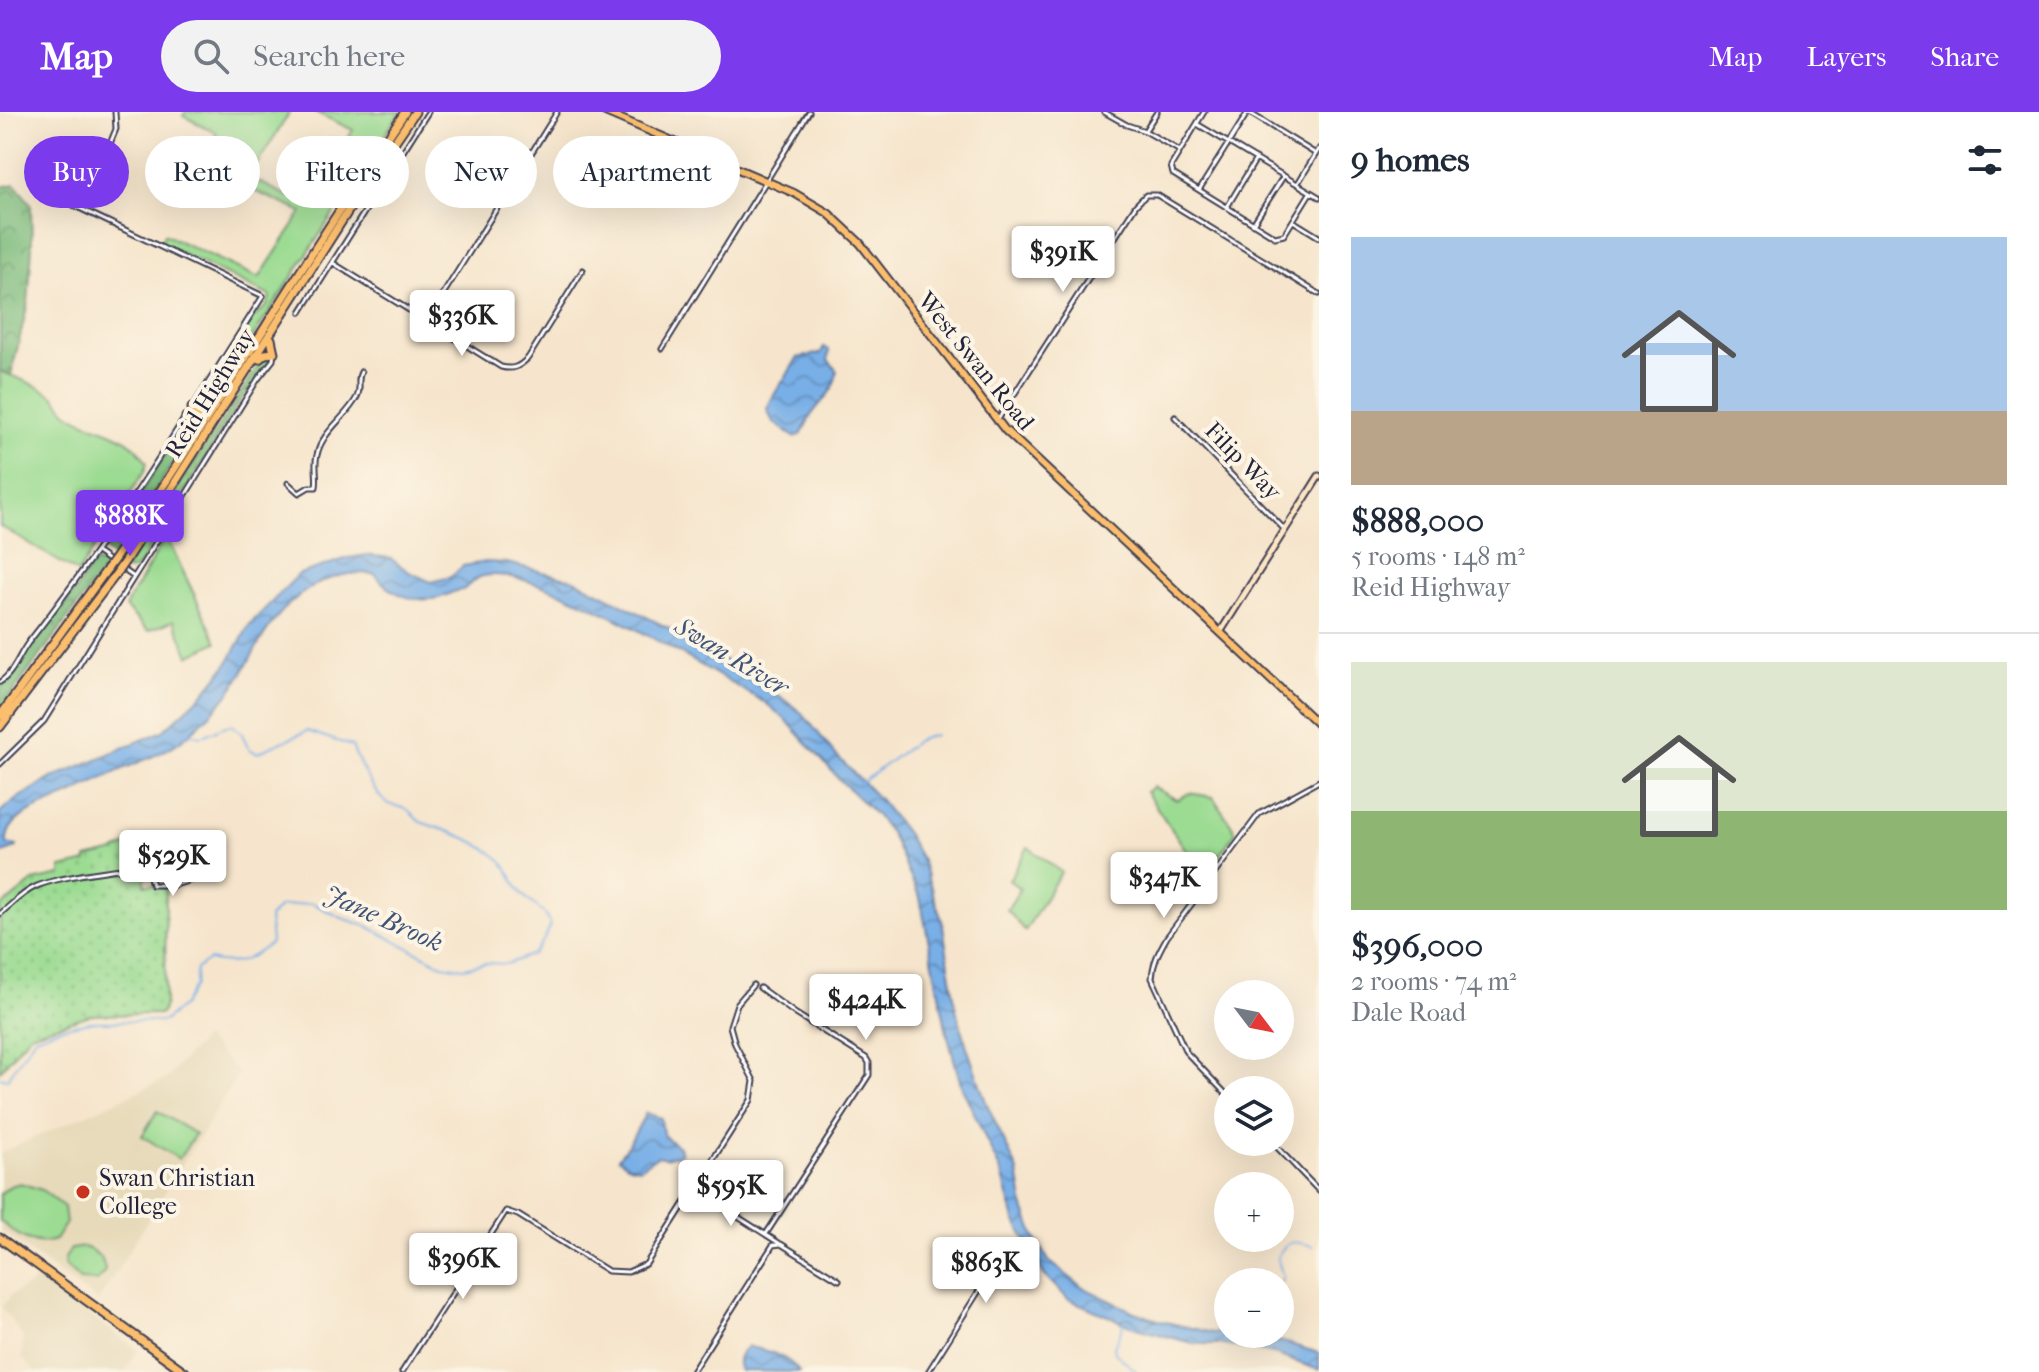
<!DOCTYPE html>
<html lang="en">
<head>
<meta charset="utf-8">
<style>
  :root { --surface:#fff; --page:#f2f2f3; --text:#1f2937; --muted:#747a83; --line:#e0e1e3; --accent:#7c3aed }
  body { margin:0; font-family:"IM FELL French Canon",serif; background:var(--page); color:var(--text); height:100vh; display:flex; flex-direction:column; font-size:30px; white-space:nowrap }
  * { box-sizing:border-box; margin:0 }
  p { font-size:26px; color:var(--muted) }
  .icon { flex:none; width:44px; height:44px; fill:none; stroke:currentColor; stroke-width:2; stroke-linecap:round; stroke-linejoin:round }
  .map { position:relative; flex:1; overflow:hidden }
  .drawer { display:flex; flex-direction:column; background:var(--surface); width:720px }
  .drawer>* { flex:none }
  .guide { position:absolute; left:24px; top:24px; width:760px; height:72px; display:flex; gap:16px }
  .needle { width:52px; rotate:122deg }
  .fabs { position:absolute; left:1214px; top:868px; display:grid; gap:16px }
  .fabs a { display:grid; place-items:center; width:80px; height:80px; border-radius:50%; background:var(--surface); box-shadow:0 8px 32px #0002; font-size:40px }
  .price { position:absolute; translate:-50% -68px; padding:0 18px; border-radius:8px; background:#fff; color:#222; font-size:26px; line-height:52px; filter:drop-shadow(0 2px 4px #0008) }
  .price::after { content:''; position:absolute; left:50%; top:48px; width:24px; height:18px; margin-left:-12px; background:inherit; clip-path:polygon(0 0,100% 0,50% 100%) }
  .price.current { background:var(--accent); color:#fff }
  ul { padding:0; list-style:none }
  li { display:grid; align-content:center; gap:16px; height:424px; padding:0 32px }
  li+li { border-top:2px solid var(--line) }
  li span { display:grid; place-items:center; height:248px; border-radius:0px; color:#555 }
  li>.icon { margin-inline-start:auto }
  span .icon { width:144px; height:144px; fill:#fffc; stroke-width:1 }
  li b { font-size:34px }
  h2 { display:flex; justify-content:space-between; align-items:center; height:96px; padding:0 32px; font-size:34px }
  .tag { padding:0 28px; border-radius:36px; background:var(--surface); box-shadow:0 8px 32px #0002; font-size:28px; line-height:72px }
  .tag.current { background:var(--accent); color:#fff }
  header { display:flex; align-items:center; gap:48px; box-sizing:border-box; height:112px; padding:0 40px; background:var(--accent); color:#fff }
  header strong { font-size:38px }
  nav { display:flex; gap:44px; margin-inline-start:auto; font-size:28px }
  .search { width:560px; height:72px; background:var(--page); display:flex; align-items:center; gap:20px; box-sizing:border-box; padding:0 28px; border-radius:44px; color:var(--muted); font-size:30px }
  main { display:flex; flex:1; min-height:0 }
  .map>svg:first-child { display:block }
  .built { fill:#e7daba }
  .grass { fill:#9bdb92; stroke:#5e7e66; stroke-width:2 }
  .forest { fill:url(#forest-crowns); stroke:#4f6e5c; stroke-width:2 }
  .park { fill:url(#park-dots); stroke:#5e7e66; stroke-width:2 }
  .water { fill:url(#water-waves); stroke:#4d6891; stroke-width:2 }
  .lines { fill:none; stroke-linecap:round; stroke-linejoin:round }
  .stream { stroke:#78afe7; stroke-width:2 }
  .street-casing { stroke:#423f51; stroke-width:7 }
  .secondary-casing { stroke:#423f51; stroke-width:9 }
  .primary-casing { stroke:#423f51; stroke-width:10 }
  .highway-casing { stroke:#423f51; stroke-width:11 }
  .street { stroke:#fff; stroke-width:3 }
  .secondary { stroke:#fde5c5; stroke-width:5 }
  .primary { stroke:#fbbe6e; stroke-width:6 }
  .highway { stroke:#fbbe6e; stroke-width:7 }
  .highway-bridge-casing { stroke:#423f51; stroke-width:11; stroke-linecap:butt }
  .highway-bridge { stroke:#fbbe6e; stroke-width:7 }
  .poi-dot { fill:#c8321e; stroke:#fcf5e5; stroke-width:3 }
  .labels { text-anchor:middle; stroke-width:8; stroke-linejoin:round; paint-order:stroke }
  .street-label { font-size:24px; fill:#22223b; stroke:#fcf5e5 }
  .poi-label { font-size:24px; fill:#22223b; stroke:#fcf5e5; text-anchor:start }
  .water-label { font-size:26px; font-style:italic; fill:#405377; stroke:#fcf5e5 }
</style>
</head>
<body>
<header>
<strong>Map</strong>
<div class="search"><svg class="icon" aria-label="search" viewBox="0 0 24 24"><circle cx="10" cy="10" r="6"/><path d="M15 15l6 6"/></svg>Search here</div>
<nav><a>Map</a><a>Layers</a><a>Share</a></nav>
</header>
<main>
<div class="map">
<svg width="1319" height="1260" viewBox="0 0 1319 1260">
  <defs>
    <pattern id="forest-crowns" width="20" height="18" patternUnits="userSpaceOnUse" patternTransform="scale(2)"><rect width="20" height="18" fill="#7cbb7c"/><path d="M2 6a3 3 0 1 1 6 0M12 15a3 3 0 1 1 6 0" fill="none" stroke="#659867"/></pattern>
    <pattern id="park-dots" width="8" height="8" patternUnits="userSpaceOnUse" patternTransform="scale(2)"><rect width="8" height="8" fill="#9bdb92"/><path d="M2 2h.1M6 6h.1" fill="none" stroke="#85bc7f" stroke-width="1.8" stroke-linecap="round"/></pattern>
    <pattern id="water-waves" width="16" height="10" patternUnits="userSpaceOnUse" patternTransform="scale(2)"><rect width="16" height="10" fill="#78afe7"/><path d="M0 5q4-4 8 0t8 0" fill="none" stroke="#628ebc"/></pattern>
  </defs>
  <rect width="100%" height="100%" fill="#fcf5e5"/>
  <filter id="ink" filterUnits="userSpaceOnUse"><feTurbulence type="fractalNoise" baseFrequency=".0125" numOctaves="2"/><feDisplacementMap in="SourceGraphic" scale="16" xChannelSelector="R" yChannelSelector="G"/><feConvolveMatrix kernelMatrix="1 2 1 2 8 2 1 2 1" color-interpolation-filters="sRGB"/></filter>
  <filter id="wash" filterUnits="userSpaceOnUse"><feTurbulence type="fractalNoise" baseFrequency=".006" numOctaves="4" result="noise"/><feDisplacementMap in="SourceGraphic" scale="32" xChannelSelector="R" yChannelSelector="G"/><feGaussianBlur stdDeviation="1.8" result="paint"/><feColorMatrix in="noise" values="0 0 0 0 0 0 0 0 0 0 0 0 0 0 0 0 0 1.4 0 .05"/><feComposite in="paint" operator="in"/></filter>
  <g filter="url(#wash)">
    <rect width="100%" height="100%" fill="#f6e5cc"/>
    <path class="built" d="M204,926L239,961L98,1189L0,1118V1041L166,967Z
      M37,1165L138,1238L125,1260H36L22,1246L23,1225L2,1195L11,1183L30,1173Z"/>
    <path class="grass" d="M185,0H290L249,65L306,93L353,18L315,0H400L202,303L196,301L195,294L202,287L252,207L267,194L270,184L164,133L161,129L164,122L259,166L302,100L198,54L217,21L183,4Z
      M265,244L269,245V249L237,293L137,456L128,459L125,457Z
      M0,259C18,266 36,272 52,283C59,287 62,297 69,301C97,321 128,316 147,351L144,360L78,461L0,414Z
      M166,424L217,530L189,544L174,508L148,519L125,495Z
      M1153,675L1177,688L1189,681L1213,685L1236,720L1204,764L1146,680Z
      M1028,735L1061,760L1025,819L1007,798L1020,777L1009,768Z
      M157,999L195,1022L179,1047L142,1024Z
      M20,1071L42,1078L64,1095L66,1111L55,1128C34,1136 16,1123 0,1109V1082L10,1074Z
      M84,1135C96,1139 104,1146 105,1159L97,1169L80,1168L64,1153L65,1146L71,1137Z"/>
    <path class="forest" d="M15,72L31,92L32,136L28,191L11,263L0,259V75Z
      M191,310L193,311L194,318L113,445L106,439L105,435L186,311Z
      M100,450L106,455L0,598V574L12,564L23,544L76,477L88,458L94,451Z"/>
    <path class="park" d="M144,726L153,733L152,748L145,753V773H166L165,890L161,902L90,903L30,922L0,959V796L33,769L61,763V756L87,750V746L115,739Z"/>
    <path class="water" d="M824,235L829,238L828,248L837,259C835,281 821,288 810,305C807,311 805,317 801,323L794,325L773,310L767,297C773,280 788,264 797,246L821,241Z
      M367,443L390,446L409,460L431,470L451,465L463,454L486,450L507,451L575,468L680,522L767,574L803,602L835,642L879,687L906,721L922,749L942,808L956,897L967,935L986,990L1018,1059L1024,1096L1035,1125L1049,1149L1082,1175L1134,1200L1161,1209L1213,1221L1257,1222L1319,1241V1258L1274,1242L1218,1232H1196L1136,1216L1068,1187L1044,1163L1015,1108L1002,1062L961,973L947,921L920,786L891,722L876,703L841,669L787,609L766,591C711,560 539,451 483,464C474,466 470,473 463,478C453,478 447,484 438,486C413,491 389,482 375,462C322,456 283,489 258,533C247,552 237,573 222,589C213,600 194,618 183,627C165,641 143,648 123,657C104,665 86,675 68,683C48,693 4,703 7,732L17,734L16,736L0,742V700L18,686L52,666L163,619L203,582L226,554L250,512L299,462L348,446Z
      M646,1001L661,1006C663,1027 662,1023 679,1035L681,1042L665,1046L658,1044L639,1056L629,1054L618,1046L630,1030Z
      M748,1235C765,1237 790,1245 799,1260L740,1259C736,1249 738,1240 748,1235Z"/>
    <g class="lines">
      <path class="stream" d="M860,672L918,628L935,623
        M0,965L7,967L35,925L60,916L90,910L164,909L182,894L195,873L196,857L209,848C238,855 247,849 271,831L269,806L279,795L312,791L342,806L367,814L442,853L464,856L485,851L507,852L533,842L545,826L550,813C543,793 535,797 523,783C512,770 510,754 495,743C474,727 448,719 423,711C416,709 415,704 409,699C403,694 394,695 387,691C374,682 357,648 352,634L307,619L257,641L249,637L242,622L232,613C215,614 205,631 189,620
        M1280,1171L1283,1165L1277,1145C1288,1126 1294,1129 1313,1134
        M1125,1210L1114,1235L1115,1241L1137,1260"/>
    </g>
  </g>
  <g filter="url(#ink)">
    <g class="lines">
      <g class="street-casing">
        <path id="street" d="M115,0L116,17L105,44L84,52L67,78L73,93L263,184L192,296
          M1104,0L1127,13L1145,19L1180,39
          M1204,0L1171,54L1173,62L1275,125L1284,123L1310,81
          M1248,0L1316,42
          M1197,12L1319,85
          M1146,17L1157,0
          M1298,71L1319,37
          M1199,78L1248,0
          M1227,95L1256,47
          M1293,109L1319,125
          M1253,112L1283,65
          M333,151L501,255C513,258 519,255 528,246L583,158
          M301,200L428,0
          M427,208L557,0
          M662,237L809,0
          M1175,305L1285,418
          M997,309L1136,93L1146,83H1157L1319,182
          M288,371L299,381L309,375H316C318,365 314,353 317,343C322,319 347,305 357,285C362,276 356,269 361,260
          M98,441L111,450
          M121,456L134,465
          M0,570C13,562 19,543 28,531C85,459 136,383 185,305
          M0,652L44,609L258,267L273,248L274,241
          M0,802C11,793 22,781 35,775C51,767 135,751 148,758L152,773H175L191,768
          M760,876L796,902L866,946L869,951V963L766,1122
          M1228,984L1186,940L1152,866C1153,850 1159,839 1167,825L1259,702L1319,669
          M1272,1030L1319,1079
          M694,1077L779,1131
          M402,1260L506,1099L518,1103L608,1159L628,1160L646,1152L751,988L754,969L735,932L730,914L737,892L753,873
          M692,1260L773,1133L781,1132L839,1168
          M928,1260L992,1158L993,1148L975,1134"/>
      </g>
      <g class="secondary-casing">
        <path id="secondary" d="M1221,519L1319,364"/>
      </g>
      <g class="primary-casing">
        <path id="primary" d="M605,0L794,81L828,101L860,131L1005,318L1319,613"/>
      </g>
      <g class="highway-casing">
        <path id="highway" d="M259,247L265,242L274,241L271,227
          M192,296L193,302L203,305L206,302
          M186,305L196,310L195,321
          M116,445C216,299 305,146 405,0
          M125,449L359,82L415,0
          M0,604L108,456
          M0,615L116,462
          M0,1126L185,1260"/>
      </g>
      <use href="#street" class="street"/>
      <use href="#secondary" class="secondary"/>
      <use href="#primary" class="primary"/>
      <use href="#highway" class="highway"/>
      <g class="highway-bridge-casing">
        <path id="highway-bridge" d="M108,456L116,445
          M116,462L125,449"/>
      </g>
      <use href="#highway-bridge" class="highway-bridge"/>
    </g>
  </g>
  <circle class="poi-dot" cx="83" cy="1080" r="8"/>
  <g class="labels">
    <g class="street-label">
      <text transform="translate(976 249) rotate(51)" y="8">West Swan Road</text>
      <text transform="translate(210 281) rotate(-58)" y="8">Reid Highway</text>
      <text transform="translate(1243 349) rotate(46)" y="8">Filip Way</text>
    </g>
    <g class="poi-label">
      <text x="99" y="1074">Swan Christian<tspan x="99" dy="28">College</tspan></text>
    </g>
    <g class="water-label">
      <text transform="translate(732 544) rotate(31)" y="9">Swan River</text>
      <text transform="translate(384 806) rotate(24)" y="9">Jane Brook</text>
    </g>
  </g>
</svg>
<div class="fabs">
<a><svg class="needle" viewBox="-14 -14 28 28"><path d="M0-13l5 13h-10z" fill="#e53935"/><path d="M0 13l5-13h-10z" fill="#747a83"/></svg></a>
<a><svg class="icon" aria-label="layers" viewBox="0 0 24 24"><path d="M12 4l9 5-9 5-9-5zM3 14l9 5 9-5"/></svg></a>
<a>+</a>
<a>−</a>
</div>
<b class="price" style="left:1063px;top:182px">$391K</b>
<b class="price" style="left:462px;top:246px">$336K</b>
<b class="price current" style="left:130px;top:446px">$888K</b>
<b class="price" style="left:173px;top:786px">$529K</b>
<b class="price" style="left:1164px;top:808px">$347K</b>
<b class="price" style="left:866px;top:930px">$424K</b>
<b class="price" style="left:731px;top:1116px">$595K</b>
<b class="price" style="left:463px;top:1189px">$396K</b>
<b class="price" style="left:986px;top:1193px">$863K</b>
<div class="guide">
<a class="tag current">Buy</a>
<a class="tag">Rent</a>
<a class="tag">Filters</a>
<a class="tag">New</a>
<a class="tag">Apartment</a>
</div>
</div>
<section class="drawer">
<h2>9 homes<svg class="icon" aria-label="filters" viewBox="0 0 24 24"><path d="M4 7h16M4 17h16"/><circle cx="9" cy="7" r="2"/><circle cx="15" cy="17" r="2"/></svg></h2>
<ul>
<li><span style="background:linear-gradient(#a9c7e8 70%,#b9a48a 0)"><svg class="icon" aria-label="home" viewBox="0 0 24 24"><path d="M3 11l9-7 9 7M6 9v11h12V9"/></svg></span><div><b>$888,000</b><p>5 rooms · 148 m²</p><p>Reid Highway</p></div></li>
<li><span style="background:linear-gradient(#dfe7d0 60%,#8fb573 0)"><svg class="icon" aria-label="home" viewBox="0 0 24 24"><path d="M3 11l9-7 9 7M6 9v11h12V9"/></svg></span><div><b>$396,000</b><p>2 rooms · 74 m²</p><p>Dale Road</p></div></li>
</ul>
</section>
</main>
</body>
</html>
